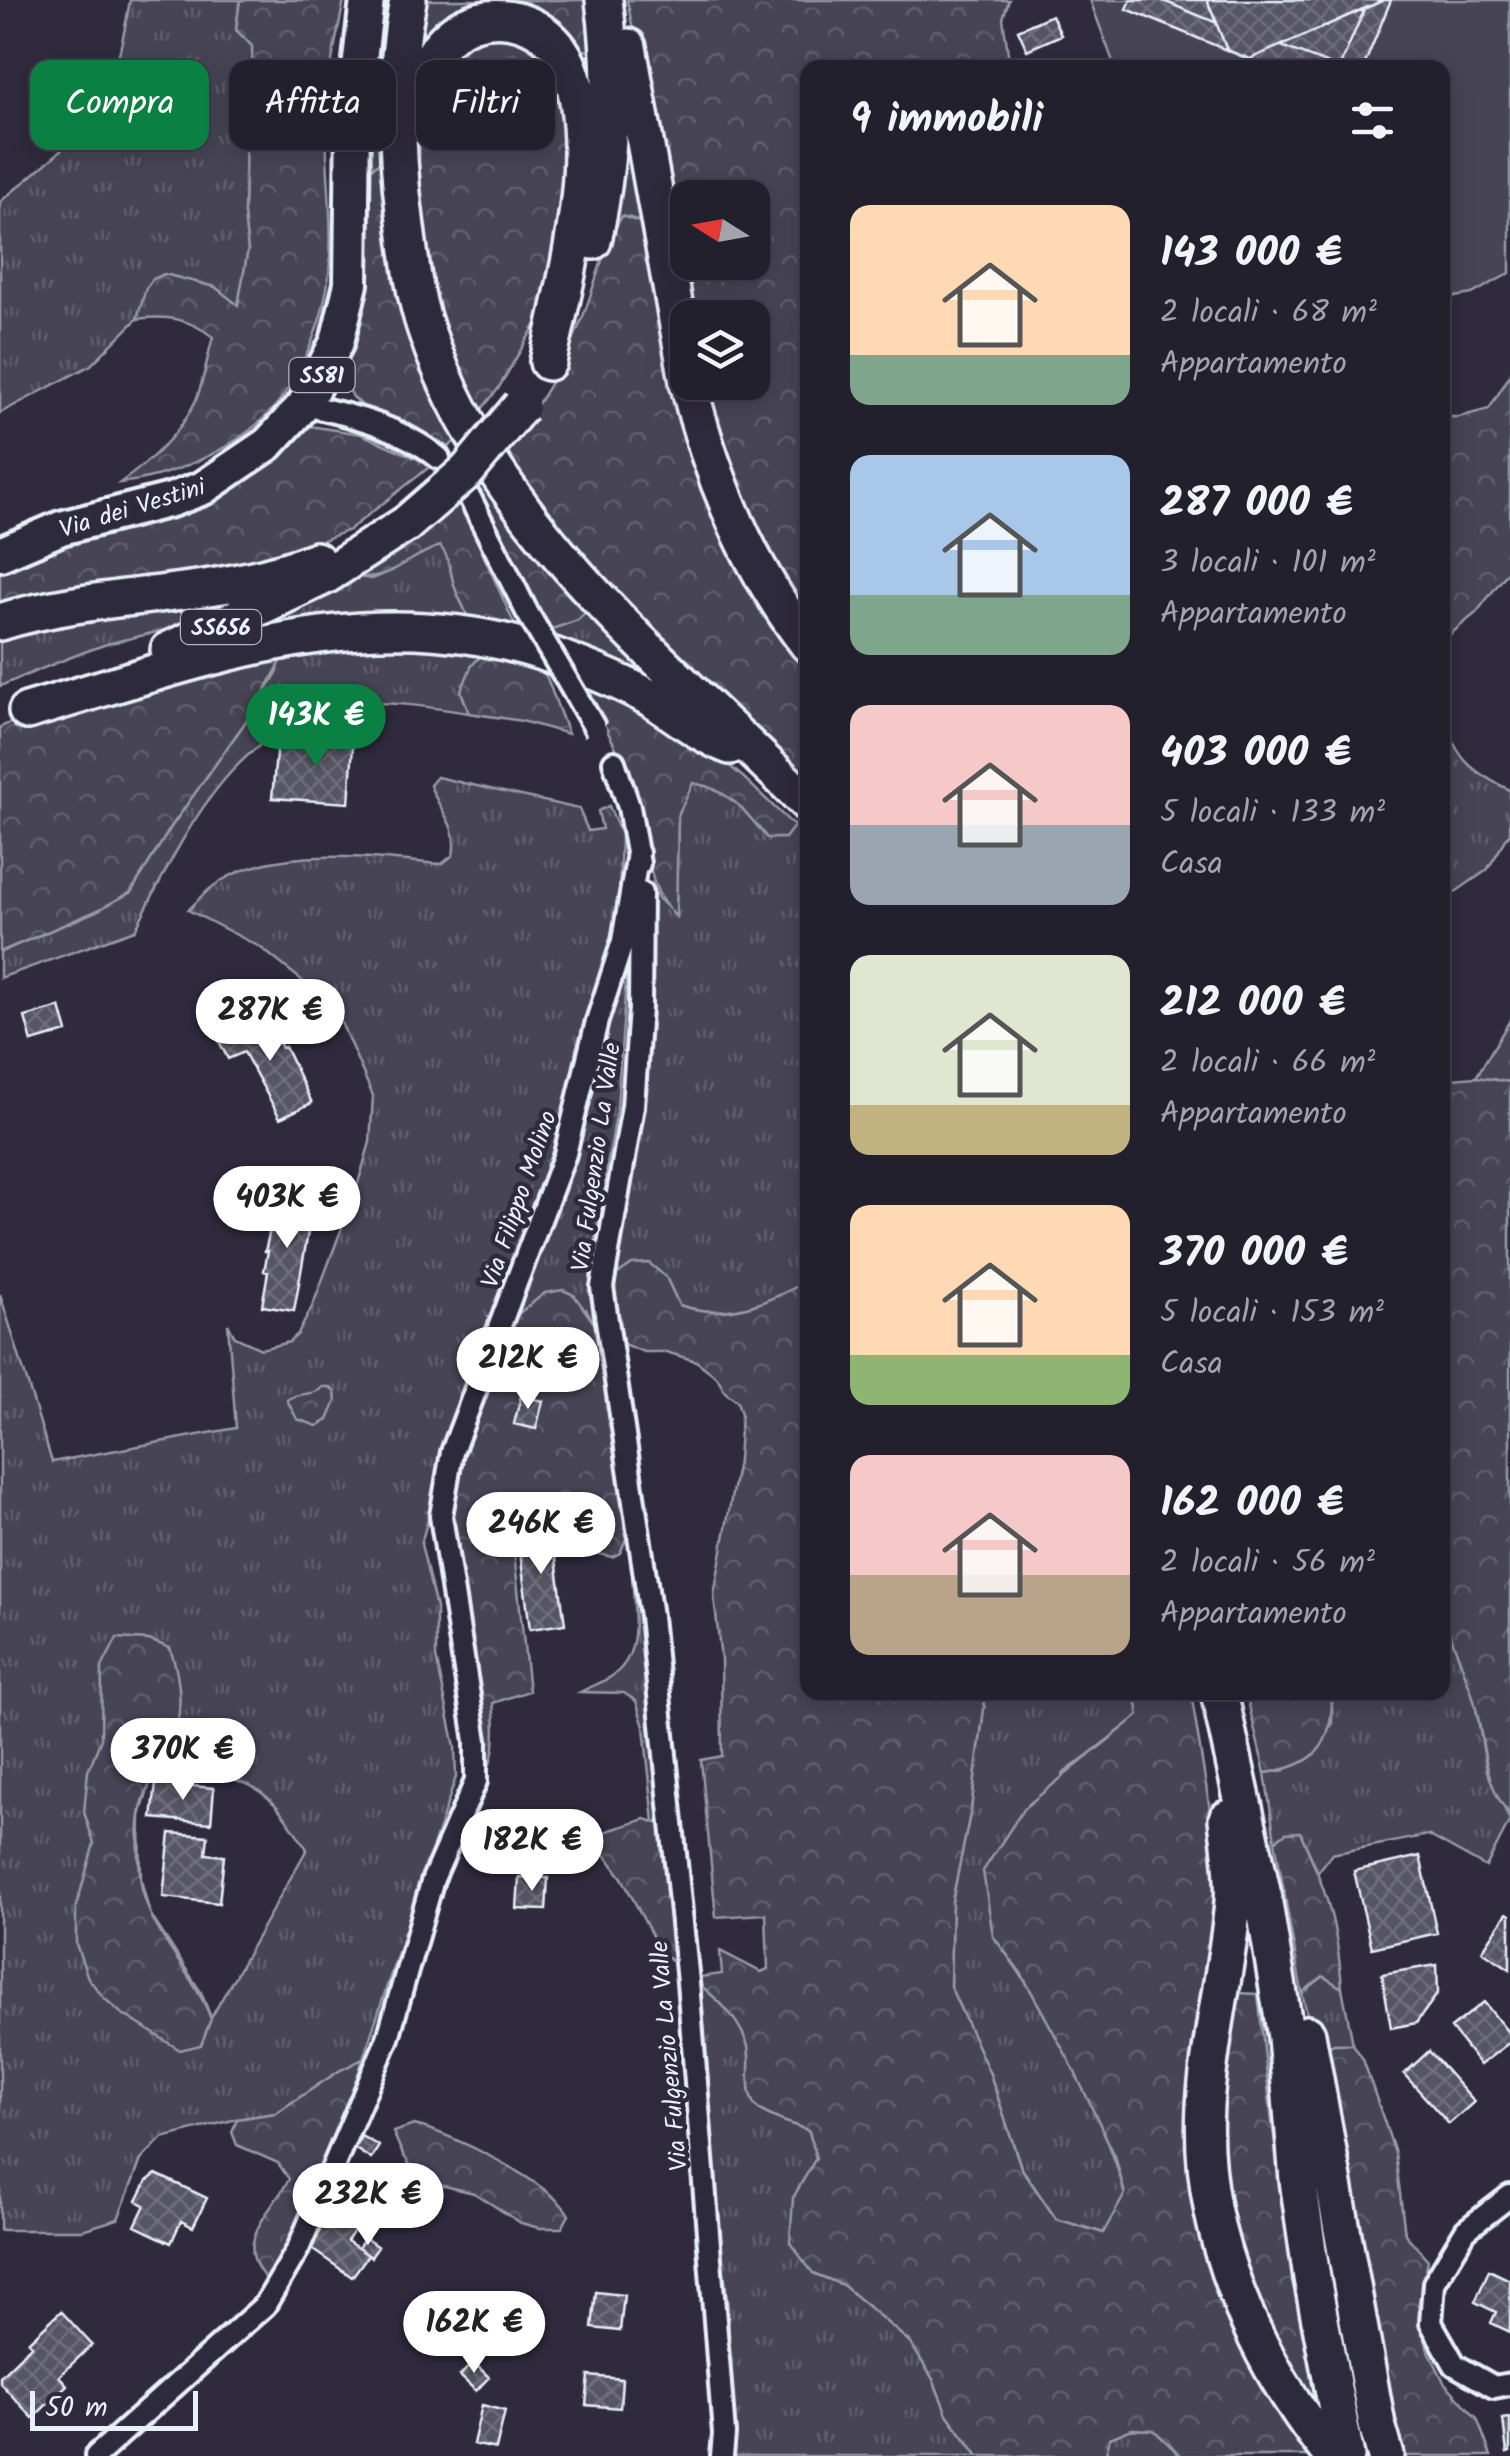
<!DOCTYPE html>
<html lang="it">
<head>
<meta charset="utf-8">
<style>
  :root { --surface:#23202e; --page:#2b2836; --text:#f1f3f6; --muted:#a3a3aa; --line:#403e4a; --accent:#0b8043 }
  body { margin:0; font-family:Kalam,sans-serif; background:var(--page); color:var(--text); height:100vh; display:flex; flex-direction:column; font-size:38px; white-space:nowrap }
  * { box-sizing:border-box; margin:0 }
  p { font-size:32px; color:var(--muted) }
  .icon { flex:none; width:55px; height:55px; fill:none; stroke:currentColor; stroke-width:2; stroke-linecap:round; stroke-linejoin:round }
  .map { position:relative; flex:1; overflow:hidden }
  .details { position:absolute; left:800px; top:60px; width:650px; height:1640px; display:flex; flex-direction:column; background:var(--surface); border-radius:20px; box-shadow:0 5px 25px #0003,0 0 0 2px var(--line) }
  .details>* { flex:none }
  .top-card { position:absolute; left:30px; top:60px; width:620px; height:90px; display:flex; gap:20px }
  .needle { width:65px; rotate:281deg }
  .controls { position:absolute; left:670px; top:180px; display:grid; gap:20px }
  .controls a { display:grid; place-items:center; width:100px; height:100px; border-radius:20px; background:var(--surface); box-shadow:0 5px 25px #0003,0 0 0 2px var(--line); font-size:50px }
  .scale { position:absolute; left:30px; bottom:25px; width:168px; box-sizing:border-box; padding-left:10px; border:5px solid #e8f1f8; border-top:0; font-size:28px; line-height:35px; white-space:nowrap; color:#e8f1f8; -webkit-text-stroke:8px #2f2a3d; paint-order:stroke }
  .price { position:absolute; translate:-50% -85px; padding:0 22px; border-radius:35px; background:#fff; color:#222; font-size:32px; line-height:65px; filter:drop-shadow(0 2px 5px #0008) }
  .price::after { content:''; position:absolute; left:50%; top:60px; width:30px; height:22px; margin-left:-15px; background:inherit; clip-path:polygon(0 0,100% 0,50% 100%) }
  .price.selected { background:var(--accent); color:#fff }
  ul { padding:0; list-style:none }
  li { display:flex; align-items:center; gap:30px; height:250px; padding:0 50px }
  li span { display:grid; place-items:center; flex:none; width:280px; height:200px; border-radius:20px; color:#555 }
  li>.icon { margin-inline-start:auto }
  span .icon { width:120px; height:120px; fill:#fffc; stroke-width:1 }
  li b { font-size:42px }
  h2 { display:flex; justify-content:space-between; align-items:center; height:120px; padding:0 50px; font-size:42px }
  .tag { padding:0 35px; border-radius:20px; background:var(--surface); box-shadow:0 5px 25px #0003,0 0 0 2px var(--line); font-size:35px; line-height:90px }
  .tag.selected { background:var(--accent); color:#fff }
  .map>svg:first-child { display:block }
  .grass { fill:url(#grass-tufts); stroke:#979aa6; stroke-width:2.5; fill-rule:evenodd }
  .forest { fill:url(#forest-crowns); stroke:#979aa6; stroke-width:2.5; fill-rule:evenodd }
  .park { fill:#464455; stroke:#979aa6; stroke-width:2.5 }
  .building { fill:url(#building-cross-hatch); stroke:#e8f1f8; stroke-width:2.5 }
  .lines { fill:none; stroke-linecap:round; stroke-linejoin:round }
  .minor-casing { stroke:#e8f1f8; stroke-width:28 }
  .primary-casing { stroke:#e8f1f8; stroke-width:40 }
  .trunk-casing { stroke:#e8f1f8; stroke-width:42 }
  .minor { stroke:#2f2a3d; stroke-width:20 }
  .primary { stroke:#2f2a3d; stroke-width:32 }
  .trunk { stroke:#2f2a3d; stroke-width:35 }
  .minor-bridge-casing { stroke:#e8f1f8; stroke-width:28; stroke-linecap:butt }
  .trunk-bridge-casing { stroke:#e8f1f8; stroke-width:42; stroke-linecap:butt }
  .minor-bridge { stroke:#2f2a3d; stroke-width:20 }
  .trunk-bridge { stroke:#2f2a3d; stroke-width:35 }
  .labels { text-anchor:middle; stroke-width:9; stroke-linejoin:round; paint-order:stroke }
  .shield { fill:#2f2a3d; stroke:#b0b5c0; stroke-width:2.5 }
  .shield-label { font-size:22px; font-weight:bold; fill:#e8f1f8 }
  .street-label { font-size:25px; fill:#e8f1f8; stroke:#2f2a3d }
</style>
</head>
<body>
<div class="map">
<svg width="1510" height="2456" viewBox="0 0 1510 2456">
  <defs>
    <pattern id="grass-tufts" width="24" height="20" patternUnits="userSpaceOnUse" patternTransform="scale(2.5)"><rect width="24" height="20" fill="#464455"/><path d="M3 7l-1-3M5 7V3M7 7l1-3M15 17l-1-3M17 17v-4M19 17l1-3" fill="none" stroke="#615f6e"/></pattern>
    <pattern id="forest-crowns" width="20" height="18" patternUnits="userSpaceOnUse" patternTransform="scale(2.5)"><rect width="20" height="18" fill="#464455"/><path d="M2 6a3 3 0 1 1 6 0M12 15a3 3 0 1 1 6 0" fill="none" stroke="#615f6e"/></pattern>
    <pattern id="building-cross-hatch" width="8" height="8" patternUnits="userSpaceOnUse" patternTransform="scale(2.5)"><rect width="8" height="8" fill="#575565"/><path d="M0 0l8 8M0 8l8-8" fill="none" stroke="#6f6e7c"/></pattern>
  </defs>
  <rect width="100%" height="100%" fill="#2f2a3d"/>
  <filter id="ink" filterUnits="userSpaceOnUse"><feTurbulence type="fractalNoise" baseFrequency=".01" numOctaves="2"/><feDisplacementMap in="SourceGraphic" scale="20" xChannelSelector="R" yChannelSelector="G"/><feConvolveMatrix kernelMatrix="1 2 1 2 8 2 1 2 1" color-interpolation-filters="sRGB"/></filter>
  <g filter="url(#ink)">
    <path class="grass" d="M130,0H240L236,29L252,46L253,92L246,140L244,214L248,250L238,306L215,287L164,274L146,288L137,319L91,365L0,413V202C28,178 84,136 100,105C117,71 124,36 130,0Z
      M377,0H397L383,160L364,174Z
      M621,138L631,141L648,225L628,217L608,238Z
      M440,545C453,561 449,578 458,595C462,605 466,609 468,620L386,613L289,624L280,611L351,576L371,579L392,571L422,552Z
      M220,599C202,628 136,635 104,645C69,657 34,672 0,686V629Z
      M591,607L647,667L638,678L562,649L549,630L578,620Z
      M497,647L461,691L469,713C437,708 378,699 347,705C229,729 185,834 135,930L0,978V952L96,911L131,892L171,827L258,704L278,671L281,648Z
      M1442,712C1456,757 1467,770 1510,790V833L1487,870L1454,893L1443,913Z
      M437,777L579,809L588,831L602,829L598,811L609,806L621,835L619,895L608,958L576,1049L568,1109L541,1206L441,1472L421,1544L436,1608V1657L455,1747L456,1777L363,2059L339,2071L276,2113L237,2119L162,2138L141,2160L118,2219L82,2230H0V1294L52,1462L236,1428L228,1324L235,1337L261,1349L289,1342L298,1334L313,1305L356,1190L370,1142L373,1096L339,1018L304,982L260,947L188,910C196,903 203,894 211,888C268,842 374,859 442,864L453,855C459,825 439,811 430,785ZM207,1772C266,1784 275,1801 307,1849L211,2018L201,1992L150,1914L141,1880L140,1816L153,1774Z
      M693,782C728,789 746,811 767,838H785L794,826L807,841V1281C768,1303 725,1321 679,1305L666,1277L611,1279L646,1035L651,882L658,898L676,915L678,815Z
      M630,924L617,1108L590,1271L596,1326L586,1309L513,1318Z
      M1510,1020V1082L1476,1077Z
      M1443,1558L1445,1619L1474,1697L1487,1771L1510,1820L1486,1867L1428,1835L1332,1854L1318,1872L1300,1833H1286L1275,1841L1265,1773L1285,1770L1332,1725V1693L1442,1692Z
      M632,1569L640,1593L664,1825L654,1822L644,1727L636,1701L624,1693L580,1692C593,1685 611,1680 621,1668C643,1644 632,1599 632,1569Z
      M986,1693H1135L1140,1715L1064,1773L993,1936C1047,2006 1102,2109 1125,2194L1104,2233L1056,2219L1021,2167L990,2074L950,1986L952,1901L971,1809Z
      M1324,1976L1342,1988L1353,2044H1334L1322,2051L1315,2047L1302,1993Z
      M692,1978C715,1997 736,2014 747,2042C754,2061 741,2096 759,2109C772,2119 794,2124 809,2131L816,2158L793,2198L813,2273L843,2285L910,2342L933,2379L947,2414L978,2456H732L728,2308Z
      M1131,2429L1154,2430L1181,2456H1105L1109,2438Z"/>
    <path class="forest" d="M240,0H344C337,37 327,76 326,113C325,162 333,211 330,259C328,312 303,381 264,418C229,452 168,478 120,483C150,461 180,435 196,400C204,381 207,357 213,337C188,318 167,315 137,319L146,288L153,279L164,274L215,287L238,305L248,250L244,214L246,140L253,92L252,46L236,30Z
      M417,0H586L593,53L567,44L513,7L416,76Z
      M627,0H1009L1003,18L1010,67L808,68L807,624L753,545L703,383L752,382V318L690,317ZM688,198H752V262H688Z
      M512,30L559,69L571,181L543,312L498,389L478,414L455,372L426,276L418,190L420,128L455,43Z
      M383,160V195L399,289L460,436L449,447L365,408L353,397L335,362L364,174Z
      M622,216L648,225L659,303L807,660V778L700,683L575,554L501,456C532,416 561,371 580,324C595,288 602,249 622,216Z
      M1510,375V569L1476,613L1443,640V417H1459L1489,409Z
      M310,426L361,434L432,465L349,530L235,575L75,590L0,604V564L296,429Z
      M490,470L591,607L578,620L549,630L470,492Z
      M460,503L517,630L468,620C466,609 462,605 458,595C449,578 453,561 440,546C406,557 389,583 351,576Z
      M483,654H532L547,678L568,734L522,721L469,713L461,691L472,665Z
      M284,656L258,704L171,827L131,892L96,911L0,952V727L31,714Z
      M573,672L690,733L744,778L794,826L785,838H767C746,811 728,789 693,783L678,815L676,917C638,877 656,850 639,803C623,756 599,713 573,672Z
      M1443,1075L1452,1079L1476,1077L1510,1082V1815C1480,1780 1486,1735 1472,1694C1464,1669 1453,1644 1445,1619Z
      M649,1263L666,1277L679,1305C725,1321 768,1303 807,1281L808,1692L986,1693L971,1809L952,1901L950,1986L990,2074L1021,2168L1056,2219L1103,2233L1125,2194L1115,2156L1070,2062L1021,1973L993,1936L983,1871L1024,1808L1139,1715L1135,1693H1191L1222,1884L1196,2186L1322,2456H1181L1154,2430L1132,2429L1110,2438L1105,2456H978L947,2414L933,2379L910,2342L843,2285L813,2273L790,2243L793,2198L816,2158L809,2131C794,2124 772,2119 759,2109C741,2096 754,2061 747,2043C736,2014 715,1997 692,1978L722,1974L720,1951L761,1972L768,1969L766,1914L716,1917L701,1760L722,1756L721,1660L714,1595L738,1460L741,1414L737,1401L726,1393L717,1377L696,1361L666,1352H644L618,1342L610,1279L632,1264Z
      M563,1290L574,1295L596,1326L626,1519V1539L620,1553L612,1557L599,1554L588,1535L571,1519H543L511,1525L529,1691L493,1703C497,1734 496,1763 478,1789L447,1511L460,1452L513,1318L545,1293Z
      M323,1387H330L335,1392L336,1401L328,1420L317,1426L297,1419L287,1400C298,1391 312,1397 323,1387Z
      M117,1638L149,1640L170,1648C181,1680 185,1713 170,1745C159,1769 144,1788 140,1815C137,1833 139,1857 140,1876C145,1930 193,1970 211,2019L201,2045L180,2050L121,2013L104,1998L88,1978L76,1944V1908L94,1843L84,1812L88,1771L101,1739L102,1667Z
      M1246,1693H1332C1332,1744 1320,1765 1265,1773Z
      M645,1819L664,1825L679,1966L661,1953L622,1878L600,1848L601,1833Z
      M1300,1832C1327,1892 1337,1922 1342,1988L1323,1976L1302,1993L1275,1841L1286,1833Z
      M1238,1993L1258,1994L1272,2123L1319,2424L1259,2338L1210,2135Z
      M1334,2044H1353L1363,2059L1395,2153L1405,2234L1428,2260L1418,2306L1427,2347L1444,2382L1477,2418L1491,2456H1398L1322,2050Z
      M363,2059C339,2137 309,2210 269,2282C230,2243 270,2215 289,2179L278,2163L237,2145L232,2132L237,2119L276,2113L339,2071Z
      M414,2125C450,2132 553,2184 569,2215L562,2228H539L521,2223L474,2193L436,2184L418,2176L403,2155L393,2132Z"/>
    <path class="park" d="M1090,0H1510V273L1472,294L1443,299L1442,68L1115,67Z"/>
    <path class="building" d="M1131,0H1391L1363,68H1270L1127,9Z
      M1161,0H1207L1217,23Z
      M1207,0H1384L1250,59L1227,50Z
      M1365,8L1339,68L1281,46Z
      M1052,15L1061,35L1027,50L1018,30Z
      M324,728L354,731L349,803L272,798L277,743L323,747Z
      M60,1007L67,1032L32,1042L25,1017Z
      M284,1017L290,1029L276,1036L282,1048L285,1047L312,1103L280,1118L244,1052L228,1059L219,1041L265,1019L268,1024Z
      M279,1193L314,1199L294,1311L262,1306L268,1272L264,1271L268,1251H265Z
      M521,1396L543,1401L536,1429L514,1424Z
      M551,1524L565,1624L530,1629L517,1529Z
      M156,1783L214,1788L211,1823L152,1818Z
      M170,1833L208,1836L206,1854L224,1856L219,1903L163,1897Z
      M1420,1856L1437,1933L1372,1948L1354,1871Z
      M519,1877L548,1878L546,1910L517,1909Z
      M1507,1913L1510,1915V1969L1482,1951Z
      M1437,1965L1438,1993L1416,2023L1391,2028L1382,1974Z
      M1484,2002L1510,2035V2042L1480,2065L1451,2028Z
      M1429,2051L1474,2102L1449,2124L1404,2074Z
      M361,2136L379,2146L371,2159L354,2148Z
      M156,2174L207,2198L193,2227L181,2221L171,2243L135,2226L145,2205L137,2201L147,2181Z
      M341,2197L366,2214L347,2241L368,2255L352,2277L310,2248L318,2236L309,2230L330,2198L337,2203Z
      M365,2238L378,2247L371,2257L358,2248Z
      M1489,2270L1510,2280V2332L1491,2323L1496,2312L1475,2302Z
      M596,2292L624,2295L620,2331L592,2328Z
      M61,2311L92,2345L59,2376L67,2385L33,2418L0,2383V2376L32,2345L28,2342Z
      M473,2362L489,2377L476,2391L460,2376Z
      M589,2376L622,2379L620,2408L586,2405Z
      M482,2405L505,2411L496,2449L473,2444Z
      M1510,2418V2452L1507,2453L1503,2419Z"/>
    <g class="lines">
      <g class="minor-casing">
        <path id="minor" d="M304,405C352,415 401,427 439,458
          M470,498L527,612
          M614,762L629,807L639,864
          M641,893L640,1008L633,1106L602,1287L651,1616L688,1982L724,2434L722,2456
          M1510,2196L1466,2230L1434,2283L1431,2323L1455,2365L1494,2387L1510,2384
          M96,2456L265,2305L298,2249L388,2038L433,1879L476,1781V1741L441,1516L452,1452L565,1154L597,1021L623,941L638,853"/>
      </g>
      <g class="primary-casing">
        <path id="primary" d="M0,554L61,528L171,500L203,488L268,444L304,405L337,342L351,284L353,119L367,0"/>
      </g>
      <g class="trunk-casing">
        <path id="trunk" d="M408,0C394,71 395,140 404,211C409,251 413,292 426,330C491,526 667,663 808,804
          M628,47L688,381
          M410,125C416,97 422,70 439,47C475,0 549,14 569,67C601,151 566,277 548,362
          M593,241C611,160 615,82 604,0
          M688,382C711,476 748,567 808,644
          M0,622C104,590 215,600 316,560
          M169,650L325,576L406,524
          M27,711C205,659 368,592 554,656C587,668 621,681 652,699C677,715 702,736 730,746
          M1219,1692L1262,1891L1286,2037L1298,2180L1312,2278L1346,2456
          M1227,1819C1230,1846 1235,1875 1233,1902C1227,1971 1209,2038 1205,2106C1198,2233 1254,2359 1332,2456
          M1307,2034L1377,2425L1386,2456"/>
      </g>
      <use href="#minor" class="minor"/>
      <use href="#primary" class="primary"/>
      <use href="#trunk" class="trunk"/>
      <g class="minor-bridge-casing">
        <path id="minor-bridge" d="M527,612L596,730"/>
      </g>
      <g class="trunk-bridge-casing">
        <path id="trunk-bridge" d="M406,524L467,471L521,406"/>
      </g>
      <use href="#minor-bridge" class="minor-bridge"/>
      <use href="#trunk-bridge" class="trunk-bridge"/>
    </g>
  </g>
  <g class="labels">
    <g class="shield">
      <rect x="289.5" y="358" width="65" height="34" rx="8"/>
      <rect x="181" y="610" width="80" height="34" rx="8"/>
    </g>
    <g class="shield-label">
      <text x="322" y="383">SS81</text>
      <text x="221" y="635">SS656</text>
    </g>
    <g class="street-label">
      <text transform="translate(132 507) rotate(-17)" y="9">Via dei Vestini</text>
      <text transform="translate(595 1157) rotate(-82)" y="9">Via Fulgenzio La Valle</text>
      <text transform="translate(518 1199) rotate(-71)" y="9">Via Filippo Molino</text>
      <text transform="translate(668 2056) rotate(-95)" y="9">Via Fulgenzio La Valle</text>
    </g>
  </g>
</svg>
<div class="controls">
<a><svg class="needle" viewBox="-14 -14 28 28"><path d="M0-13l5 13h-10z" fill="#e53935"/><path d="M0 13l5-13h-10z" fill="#a3a3aa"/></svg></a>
<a><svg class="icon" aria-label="layers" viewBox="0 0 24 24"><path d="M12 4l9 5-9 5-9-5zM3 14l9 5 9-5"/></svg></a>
</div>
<div class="scale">50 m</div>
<b class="price selected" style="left:316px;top:769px">143K €</b>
<b class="price" style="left:270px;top:1064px">287K €</b>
<b class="price" style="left:287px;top:1251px">403K €</b>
<b class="price" style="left:528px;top:1412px">212K €</b>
<b class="price" style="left:541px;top:1577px">246K €</b>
<b class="price" style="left:183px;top:1803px">370K €</b>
<b class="price" style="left:532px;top:1894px">182K €</b>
<b class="price" style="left:368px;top:2248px">232K €</b>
<b class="price" style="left:474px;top:2376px">162K €</b>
<div class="top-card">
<a class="tag selected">Compra</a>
<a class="tag">Affitta</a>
<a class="tag">Filtri</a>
</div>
<section class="details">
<h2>9 immobili<svg class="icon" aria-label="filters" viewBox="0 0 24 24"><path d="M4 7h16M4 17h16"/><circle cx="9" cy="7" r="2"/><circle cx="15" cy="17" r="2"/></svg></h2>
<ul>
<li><span style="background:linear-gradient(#ffd9b3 75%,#7fa58c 0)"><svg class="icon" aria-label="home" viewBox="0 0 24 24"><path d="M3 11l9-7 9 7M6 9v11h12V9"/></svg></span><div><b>143 000 €</b><p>2 locali · 68 m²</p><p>Appartamento</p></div></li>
<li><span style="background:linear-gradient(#a9c7e8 70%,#7fa58c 0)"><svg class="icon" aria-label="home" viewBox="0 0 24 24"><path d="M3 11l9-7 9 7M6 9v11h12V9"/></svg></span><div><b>287 000 €</b><p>3 locali · 101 m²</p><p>Appartamento</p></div></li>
<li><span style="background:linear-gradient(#f6c9c9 60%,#9aa5b1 0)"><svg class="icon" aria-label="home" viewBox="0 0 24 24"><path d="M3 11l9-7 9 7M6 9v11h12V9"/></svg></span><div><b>403 000 €</b><p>5 locali · 133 m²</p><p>Casa</p></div></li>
<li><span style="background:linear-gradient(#dfe7d0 75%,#c2b280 0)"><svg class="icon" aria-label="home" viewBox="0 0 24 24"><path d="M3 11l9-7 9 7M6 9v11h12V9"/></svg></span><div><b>212 000 €</b><p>2 locali · 66 m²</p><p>Appartamento</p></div></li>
<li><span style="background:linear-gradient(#ffd9b3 75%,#8fb573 0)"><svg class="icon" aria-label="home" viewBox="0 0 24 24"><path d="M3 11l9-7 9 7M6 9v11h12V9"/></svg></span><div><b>370 000 €</b><p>5 locali · 153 m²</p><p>Casa</p></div></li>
<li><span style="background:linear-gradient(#f6c9c9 60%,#b9a48a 0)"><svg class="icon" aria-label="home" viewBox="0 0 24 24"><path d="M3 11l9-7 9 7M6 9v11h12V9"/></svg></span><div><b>162 000 €</b><p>2 locali · 56 m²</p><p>Appartamento</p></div></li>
</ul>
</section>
</div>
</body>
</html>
